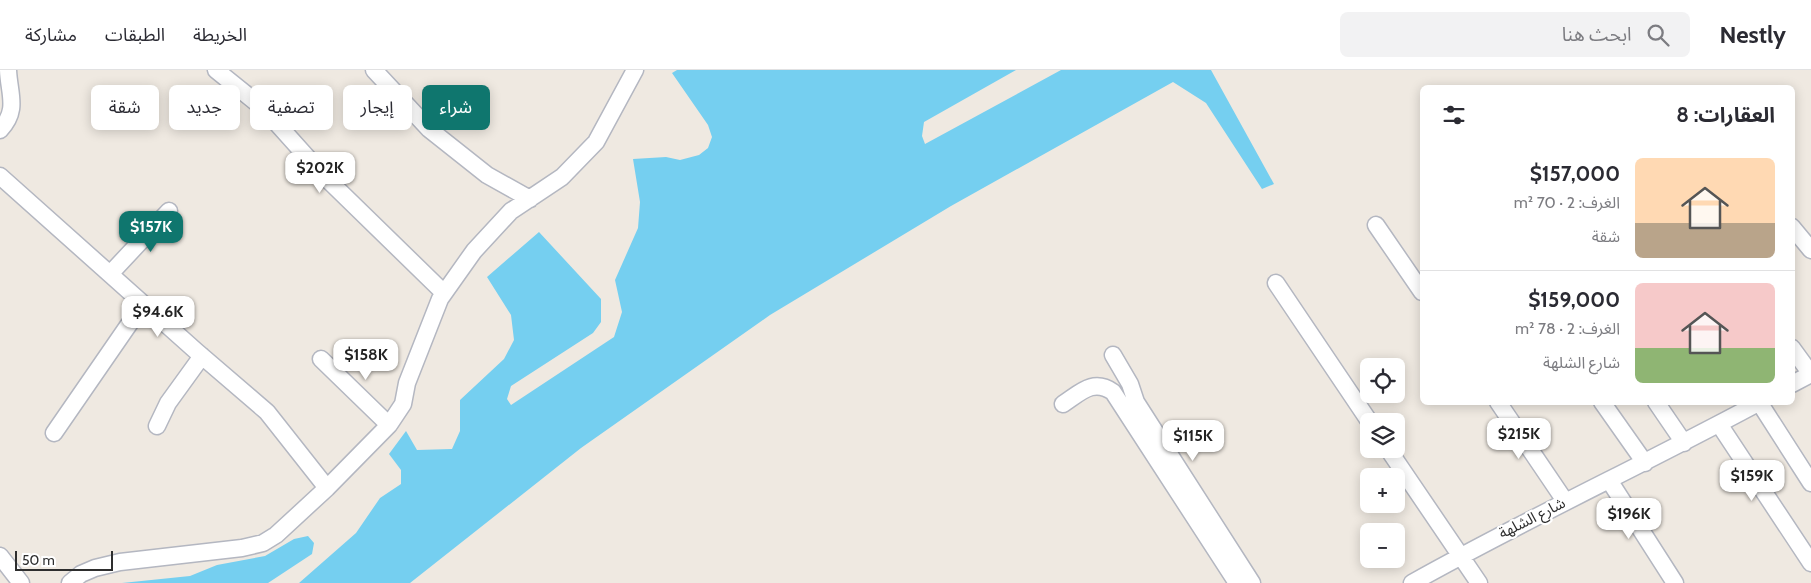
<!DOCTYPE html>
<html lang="ar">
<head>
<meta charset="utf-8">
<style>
  :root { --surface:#fff; --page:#f2f2f3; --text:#2b2b33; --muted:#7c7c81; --line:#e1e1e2; --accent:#0f766e }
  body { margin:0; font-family:Cabin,"Noto Sans Arabic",sans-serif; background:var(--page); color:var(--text); direction:rtl; height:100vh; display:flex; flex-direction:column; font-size:19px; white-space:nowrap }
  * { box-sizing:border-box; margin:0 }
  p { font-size:16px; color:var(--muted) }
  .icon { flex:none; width:28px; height:28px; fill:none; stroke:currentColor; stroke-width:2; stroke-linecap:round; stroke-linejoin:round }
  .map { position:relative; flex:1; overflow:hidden; direction:ltr }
  .drawer { position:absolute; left:1420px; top:15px; width:375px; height:320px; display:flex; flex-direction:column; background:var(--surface); border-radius:8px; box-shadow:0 2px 12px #0003; direction:rtl }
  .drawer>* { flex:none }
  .hud { position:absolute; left:15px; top:15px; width:475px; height:45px; direction:rtl; display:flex; gap:10px }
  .fabs { position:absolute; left:1360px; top:288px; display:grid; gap:10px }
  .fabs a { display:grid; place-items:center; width:45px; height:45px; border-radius:8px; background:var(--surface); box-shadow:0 2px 12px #0003; font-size:25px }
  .scale { position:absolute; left:15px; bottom:12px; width:98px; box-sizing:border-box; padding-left:5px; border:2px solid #2e2e2e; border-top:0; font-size:14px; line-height:18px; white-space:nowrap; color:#2e2e2e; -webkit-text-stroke:4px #fff; paint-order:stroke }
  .price { position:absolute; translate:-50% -42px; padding:0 11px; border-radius:10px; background:#fff; color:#222; font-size:16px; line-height:32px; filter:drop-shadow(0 1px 2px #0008) }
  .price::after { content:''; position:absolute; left:50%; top:30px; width:15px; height:11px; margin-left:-8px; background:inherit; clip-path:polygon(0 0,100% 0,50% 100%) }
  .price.current { background:var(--accent); color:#fff }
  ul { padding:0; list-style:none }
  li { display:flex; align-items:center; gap:15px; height:125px; padding:0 20px }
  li+li { border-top:1px solid var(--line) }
  li span { display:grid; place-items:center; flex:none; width:140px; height:100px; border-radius:8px; color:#555 }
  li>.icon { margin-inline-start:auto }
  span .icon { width:60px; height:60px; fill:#fffc; stroke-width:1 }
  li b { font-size:21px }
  h2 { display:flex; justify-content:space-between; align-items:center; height:60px; padding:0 20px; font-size:21px }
  .chip { padding:0 18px; border-radius:8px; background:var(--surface); box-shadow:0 2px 12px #0003; font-size:18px; line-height:45px }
  .chip.current { background:var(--accent); color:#fff }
  header { display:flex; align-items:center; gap:30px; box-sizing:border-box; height:70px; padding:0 25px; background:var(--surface); border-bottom:1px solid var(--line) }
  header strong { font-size:24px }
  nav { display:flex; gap:28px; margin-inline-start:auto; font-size:18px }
  .search { width:350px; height:45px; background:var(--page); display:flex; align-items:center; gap:12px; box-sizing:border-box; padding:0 18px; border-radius:8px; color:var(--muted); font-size:19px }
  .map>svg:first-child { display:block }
  .water { fill:#75cff0 }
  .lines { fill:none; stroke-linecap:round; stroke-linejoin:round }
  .minor-casing { stroke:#b4b7c1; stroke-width:19 }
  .minor { stroke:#fff; stroke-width:16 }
  .labels { text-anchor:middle; stroke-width:4.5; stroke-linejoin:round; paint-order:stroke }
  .street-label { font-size:15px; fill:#2e2e2e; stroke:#fff }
</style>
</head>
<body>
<header>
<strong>Nestly</strong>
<div class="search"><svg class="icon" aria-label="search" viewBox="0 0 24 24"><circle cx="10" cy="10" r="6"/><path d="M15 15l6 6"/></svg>ابحث هنا</div>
<nav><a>الخريطة</a><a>الطبقات</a><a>مشاركة</a></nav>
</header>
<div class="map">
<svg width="1811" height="513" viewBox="0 0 1811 513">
  <rect width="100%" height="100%" fill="#efe9e1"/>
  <path class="water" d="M677,0H1016L924,52L922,66L925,74L1061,0H1211L1274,114L1262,119L1206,33L1173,12L951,136L770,245L581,378L410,513H299L356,463L380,428L401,414V400L389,384L406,361L417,380L452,379L460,361V330L504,289L514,270L511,245L487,207L539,162L601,229V252L593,263L511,316L507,329L511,335L614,267L622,242L615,210L638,158L640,132L633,89L666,87L680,90L699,85L708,78L712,67L708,55L672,3Z
    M308,466L314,473L312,484L268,513H122L190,506L217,495L265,486L294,469Z"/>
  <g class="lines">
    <g class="minor-casing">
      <path id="minor" d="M216,0L263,38L324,106L444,223
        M374,0L429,59L487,105L530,129
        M0,60C19,40 9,24 8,0
        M0,106L196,281L267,342L327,418
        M1376,155L1422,222
        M1792,157L1811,180
        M110,204L169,141
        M1276,213L1369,351
        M1792,278L1811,304
        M1113,285L1130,314L1136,332L1252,513
        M321,289L389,355
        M1792,314L1811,304
        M1498,332L1565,431
        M1602,332L1645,393
        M1656,332L1684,373
        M1759,332L1811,413
        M1063,334C1080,323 1093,308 1113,322L1237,513
        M1719,354L1811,493
        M157,356L168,333L202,286
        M54,363L143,234
        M1388,379L1479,513
        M1609,410L1675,513
        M0,486L21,513
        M70,513L81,504L95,498L120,492L242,478L263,473L276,465L327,418L389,355L403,334L407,313L440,229L474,181L511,141L562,107L596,72L635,0
        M1412,513C1526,449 1645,394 1760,332"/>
    </g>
    <use href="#minor" class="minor"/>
  </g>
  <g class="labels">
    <g class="street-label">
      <text transform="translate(1532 448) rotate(-27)" y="5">شارع الشلهة</text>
    </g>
  </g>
</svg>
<div class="fabs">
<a><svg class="icon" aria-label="locate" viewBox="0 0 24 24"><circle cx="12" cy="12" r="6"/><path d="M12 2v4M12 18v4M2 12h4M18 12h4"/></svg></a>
<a><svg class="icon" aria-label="layers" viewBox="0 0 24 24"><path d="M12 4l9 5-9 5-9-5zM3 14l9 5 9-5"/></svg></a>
<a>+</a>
<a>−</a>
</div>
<div class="scale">50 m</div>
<b class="price" style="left:320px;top:124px">$202K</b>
<b class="price current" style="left:151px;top:183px">$157K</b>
<b class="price" style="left:158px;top:268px">$94.6K</b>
<b class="price" style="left:366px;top:311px">$158K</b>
<b class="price" style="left:1519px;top:390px">$215K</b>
<b class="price" style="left:1193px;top:392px">$115K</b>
<b class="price" style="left:1752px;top:432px">$159K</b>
<b class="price" style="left:1629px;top:470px">$196K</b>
<div class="hud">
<a class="chip current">شراء</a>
<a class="chip">إيجار</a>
<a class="chip">تصفية</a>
<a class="chip">جديد</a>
<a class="chip">شقة</a>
</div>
<section class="drawer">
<h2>العقارات: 8<svg class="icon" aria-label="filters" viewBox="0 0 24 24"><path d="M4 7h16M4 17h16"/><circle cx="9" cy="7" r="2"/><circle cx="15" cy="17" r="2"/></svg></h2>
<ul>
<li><span style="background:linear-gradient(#ffd9b3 65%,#b9a48a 0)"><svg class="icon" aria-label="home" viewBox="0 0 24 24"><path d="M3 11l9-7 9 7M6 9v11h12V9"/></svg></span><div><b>$157,000</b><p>الغرف: 2 · 70 m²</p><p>شقة</p></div></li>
<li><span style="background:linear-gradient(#f6c9c9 65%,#8fb573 0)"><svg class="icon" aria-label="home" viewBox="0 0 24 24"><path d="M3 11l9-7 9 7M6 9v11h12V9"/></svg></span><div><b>$159,000</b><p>الغرف: 2 · 78 m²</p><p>شارع الشلهة</p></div></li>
</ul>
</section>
</div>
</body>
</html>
